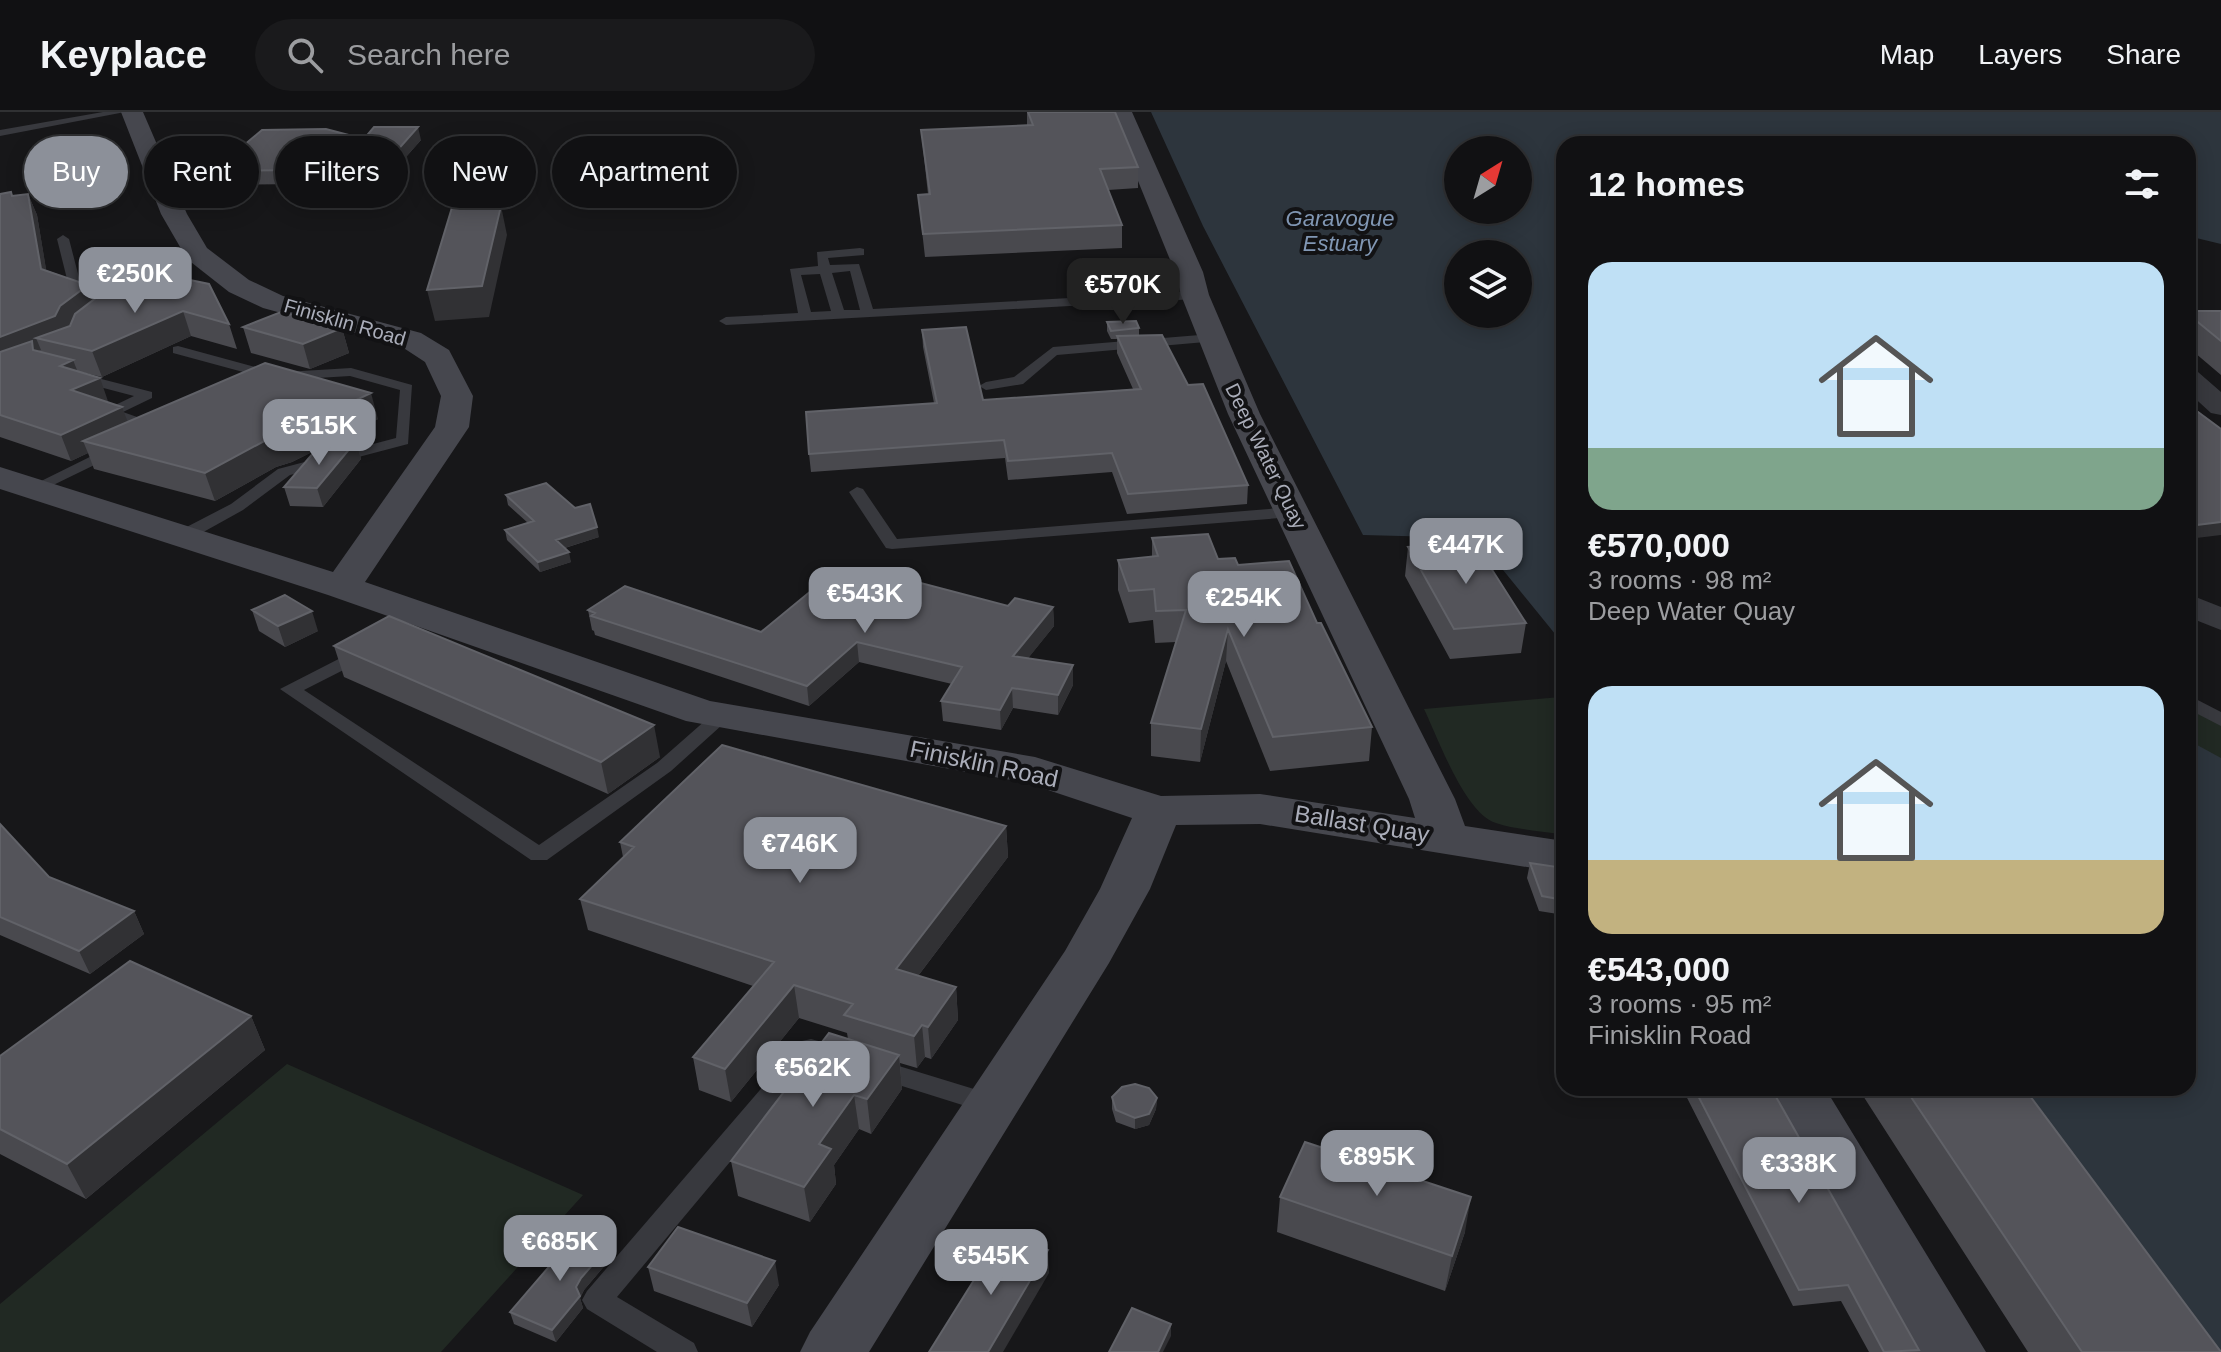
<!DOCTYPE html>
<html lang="en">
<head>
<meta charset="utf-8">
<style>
  :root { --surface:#111113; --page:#1a1a1c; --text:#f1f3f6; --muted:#9c9da0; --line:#303133; --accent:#8c9099 }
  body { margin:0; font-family:Helvetica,sans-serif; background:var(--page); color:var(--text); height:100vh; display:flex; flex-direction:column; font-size:30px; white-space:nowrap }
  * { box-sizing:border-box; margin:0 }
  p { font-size:26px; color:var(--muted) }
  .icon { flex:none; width:44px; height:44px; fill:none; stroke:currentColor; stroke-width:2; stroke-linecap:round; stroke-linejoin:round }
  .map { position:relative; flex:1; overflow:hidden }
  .drawer { position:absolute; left:1556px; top:24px; width:640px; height:960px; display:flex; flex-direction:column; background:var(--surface); border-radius:24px; box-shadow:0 4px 20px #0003,0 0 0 2px var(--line) }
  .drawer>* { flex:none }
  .hud { position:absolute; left:24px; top:24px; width:760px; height:72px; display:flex; gap:16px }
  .needle { width:52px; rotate:37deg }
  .tools { position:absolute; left:1444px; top:24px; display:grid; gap:16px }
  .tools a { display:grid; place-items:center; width:88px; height:88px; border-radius:50%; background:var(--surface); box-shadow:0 4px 20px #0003,0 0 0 2px var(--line); font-size:40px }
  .price { position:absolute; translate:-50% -68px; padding:0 18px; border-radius:16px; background:var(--accent); color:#fff; font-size:26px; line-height:52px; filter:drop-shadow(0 2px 4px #0008) }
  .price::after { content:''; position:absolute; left:50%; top:48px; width:24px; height:18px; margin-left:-12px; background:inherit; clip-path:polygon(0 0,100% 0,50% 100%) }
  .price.selected { background:#222; color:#fff }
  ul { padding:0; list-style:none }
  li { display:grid; align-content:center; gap:16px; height:424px; padding:0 32px }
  li span { display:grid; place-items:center; height:248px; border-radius:24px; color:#555 }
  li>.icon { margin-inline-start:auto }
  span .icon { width:144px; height:144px; fill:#fffc; stroke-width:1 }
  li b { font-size:34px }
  h2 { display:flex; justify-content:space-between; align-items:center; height:96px; padding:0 32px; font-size:34px }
  .pill { padding:0 28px; border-radius:36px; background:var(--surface); box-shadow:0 4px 20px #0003,0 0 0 2px var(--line); font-size:28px; line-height:72px }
  .pill.selected { background:var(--accent); color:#fff }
  header { display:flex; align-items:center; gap:48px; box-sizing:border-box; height:112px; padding:0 40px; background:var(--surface); border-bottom:2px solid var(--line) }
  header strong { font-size:38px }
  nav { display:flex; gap:44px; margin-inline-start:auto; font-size:28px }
  .search { width:560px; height:72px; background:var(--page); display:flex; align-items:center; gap:20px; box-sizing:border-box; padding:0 28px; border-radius:44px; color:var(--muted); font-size:30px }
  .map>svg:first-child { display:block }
  .green { fill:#212923 }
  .water { fill:#2d353d; fill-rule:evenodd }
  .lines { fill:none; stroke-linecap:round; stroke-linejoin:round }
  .lane { fill:#38393e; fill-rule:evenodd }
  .street { fill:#38393e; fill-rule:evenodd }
  .secondary { fill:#46474e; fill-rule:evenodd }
  .wall { fill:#49494e }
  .shaded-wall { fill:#313134 }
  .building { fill:#54545a; stroke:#616268; stroke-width:2 }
  .labels { text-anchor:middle; stroke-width:8; stroke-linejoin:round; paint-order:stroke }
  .far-street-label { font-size:20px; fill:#aaadb9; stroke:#121214 }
  .far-water-label { font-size:22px; font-style:italic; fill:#8197b4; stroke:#121214 }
  .street-label { font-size:24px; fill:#aaadb9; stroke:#121214 }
</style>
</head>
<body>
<header>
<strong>Keyplace</strong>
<div class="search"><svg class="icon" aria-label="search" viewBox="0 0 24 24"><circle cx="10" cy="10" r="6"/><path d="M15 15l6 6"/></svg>Search here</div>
<nav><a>Map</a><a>Layers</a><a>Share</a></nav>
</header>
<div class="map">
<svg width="2221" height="1240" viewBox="0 0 2221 1240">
  <rect width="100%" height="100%" fill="#171719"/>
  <path class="green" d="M1560,585L1564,592V723C1542,719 1517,718 1496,711C1465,702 1438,626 1424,597Z
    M2188,585L2221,603V661L2188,641Z
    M287,952L583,1083L441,1240H0V1192Z"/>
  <path class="water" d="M1151,0H2221V132L2188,124V32H1564V533L1477,426L1363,423L1203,114ZM1518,38V98H1458V38ZM1518,142V202H1458V142Z
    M2188,628L2221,646V1240H2182L1996,976H2188Z"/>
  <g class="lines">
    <path class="lane" d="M103,0H125L0,24V18Z
      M63,123L69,127L82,177L93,182V188H83L70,179L57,127Z
      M860,136L864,137V143L828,146L830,153L859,152L873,197L1195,179L1202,183L1195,187L726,213L719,209L726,205L798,201L790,157L818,154L817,140ZM850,159L860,198H844L832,161ZM820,162L831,199L811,200L801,163Z
      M1212,222L1219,226L1217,229L1057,243L1023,272L986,278L979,274L986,270L1014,265L1053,235Z
      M178,234L274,260L276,263L270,268H260L258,264L173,241V235Z
      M351,256L412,273L408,332L290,363L243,398L189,428H177L175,424L177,420L231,392L278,357L396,326L400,278L350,264L285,268L278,264L285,260Z
      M78,261L152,280V286L123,300L168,316L160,321L105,304V298L134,284L73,268L71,265Z
      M114,333L119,335V341L41,379H29L27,376Z
      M857,375L863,377L897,427L1293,395L1301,400L1293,405L892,437L886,436L849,380Z
      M364,534L373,540L371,544L304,578L539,733L657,651L715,600H729L732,604L671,659L547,748H531L280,577Z
      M2188,583L2221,600V614L2188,597Z
      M811,927L851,938L855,945L851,952L842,954L816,947L617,1185L694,1231L698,1240H657L587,1197L582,1188L587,1179L802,929Z
      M876,947L1000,985L1004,992L1000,999L991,1002L867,963L863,956L867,949Z"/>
    <path class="street" d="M2188,258L2198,260L2221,280V303L2211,301L2188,280Z
      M2188,482L2221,495V518L2188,505Z"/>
    <path class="secondary" d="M121,0H143L187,102L207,136L249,168L283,184L421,221L449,238L473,284L469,315L365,470L710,589L1035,645L1161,684L1260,682L1415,706L1409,687L1228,302L1181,183L1175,160L1110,0H1132L1203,160L1209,183L1260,302L1455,687L1465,714L1564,729V761L1260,712L1176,713L1150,777L1109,851L869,1240H800L810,1220L1065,839L1100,777L1132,706L1027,671L686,609L328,483L0,377V355L333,460L435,315L441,284L425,250L399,233L263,196L229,180L187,147L161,102Z
      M1768,976H1825L1986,1240H1918Z"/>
  </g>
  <path class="wall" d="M1027,0H1115L1138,55V76L1108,78L1122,113V136L925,145L918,83L928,82L921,18L1027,14Z
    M364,27L421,28L398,54L316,56L299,72L217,73L213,59Z
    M0,82L12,84L28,82L37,103L46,158L88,173L93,188L135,190L190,168L229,212L237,237L191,224L102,265L77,259L128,310L378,307L292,350L276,355L215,389L94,357L88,341L71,349L0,325Z
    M2188,199H2221V263L2188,235Z
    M1107,210L1139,216V223L1188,273L1248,373L1247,392L1127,402L1112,360L1008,368L1005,346L811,360L809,342L934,291L923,235L922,218L983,288L1133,277L1117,241V227H1111L1107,219Z
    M243,215L342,216L349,241L310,257L251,241Z
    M356,329L361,347L323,395L290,394L284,375Z
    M506,383L599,425L565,436L571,450L540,460L507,428L505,418L528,411L508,393Z
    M1152,426L1238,453L1317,511L1372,615L1369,649L1270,659L1226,549L1200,650L1151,644V611L1176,530L1155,531L1153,508L1129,511L1118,478V448L1152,445Z
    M1408,435L1526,511L1521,541L1450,547L1405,464Z
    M872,483L1008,494L1053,495L1054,514L1028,546L1073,553V573L1058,603L1013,596L1001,618L943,609L941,589L952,572L859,550L809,594L595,523L594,519L592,518L588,498L761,520Z
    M252,498L318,519L285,535L259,519Z
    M334,534L660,645L608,682L344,565Z
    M0,712L49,765L134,799L144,822L90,862L0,823Z
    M1006,714L1008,745L918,864L956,875L958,908L931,947L925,945L917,956L900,951L902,977L871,1022L859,1017L834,1053L836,1072L810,1110L738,1084L731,1049L848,927L847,921L799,906L731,990L699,978L693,945L753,874L588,818L580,787L623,745L620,730Z
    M1530,751L1564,756V803L1539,799L1527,766Z
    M251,904L265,938L86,1087L0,1042V944Z
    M1682,976H1771L1919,1238L1918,1240H1869L1841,1189L1793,1194Z
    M1858,976H2024L2221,1240H2028Z
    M1112,985L1157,986L1156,997L1149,1013L1135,1017L1116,1010L1112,997Z
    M1280,1085L1465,1120L1445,1179L1277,1120Z
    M612,1145L584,1178L580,1186L583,1196L556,1230L514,1212L510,1200Z
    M648,1155L779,1173L752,1215L654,1179Z"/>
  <path class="shaded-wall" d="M418,15L421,28L398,54L395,41Z
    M312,43L316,56L299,72L295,58Z
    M28,82L37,103L50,180L41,157Z
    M501,94L507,123L489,205L435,209L427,178Z
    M88,173L97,197L69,218L36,226L41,238L0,254V225L60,194Z
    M183,199L191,224L102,265L92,239Z
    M342,216L349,241L310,257L303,232Z
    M73,248L83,273L100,266L109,292L81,304L60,254Z
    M371,281L378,307L292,350L276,355L215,389L205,361L268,327Z
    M122,295L132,321L83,329L88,341L71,349L61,323Z
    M356,329L361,347L323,395L317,376Z
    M2221,410V423L2188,427V414Z
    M597,415L599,425L558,438L556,428Z
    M569,440L571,450L540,460L538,450Z
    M1053,495L1054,514L1014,564L1013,544Z
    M312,499L318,519L285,535L278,514Z
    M1228,517L1226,549L1200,650L1201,617Z
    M857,530L859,550L809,594L807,574Z
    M1073,553V573L1058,603V583Z
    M1012,576L1013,596L1001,618L1000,598Z
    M654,613L660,645L608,682L601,650Z
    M1006,714L1008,745L899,889L896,857Z
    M134,799L144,822L90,862L79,839Z
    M794,873L799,906L731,990L725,957Z
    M956,875L958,908L931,947L928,915Z
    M251,904L265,938L86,1087L67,1052Z
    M922,913L925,945L917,956L914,924Z
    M899,943L902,977L871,1022L867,987Z
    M854,983L859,1017L834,1053L836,1072L810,1110L804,1075L819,1032Z
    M1157,986L1156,997L1149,1013L1135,1017V1006Z
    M1471,1085L1465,1120L1445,1179L1452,1144Z
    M609,1134L612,1145L584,1178L580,1186L583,1196L556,1230L552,1218L576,1175L581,1166Z
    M1048,1138L1049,1161L1003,1240H988Z
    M775,1149L779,1173L752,1215L747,1191Z
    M1171,1212V1224L1163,1240H1158Z"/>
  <path class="building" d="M1028,0H1115L1138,55L1100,57L1122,113L923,122L918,83L930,82L921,18L1033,13Z
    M374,15H418L395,41L312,43L295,58L213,59L262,18L326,17L364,27Z
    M457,79L501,94L482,174L427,178Z
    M11,80L12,84L28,82L41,157L88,173L60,194L55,204L0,225V82Z
    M190,168L209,172L229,212L183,199L92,239L36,226L70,214L75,202L105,179L135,190Z
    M2188,199H2221V229L2188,202Z
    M281,200L342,216L303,232L243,215Z
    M1136,209L1139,216L1111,219L1107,210Z
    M966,215L983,288L1141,277L1117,224L1162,223L1188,273L1203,272L1248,373L1128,382L1112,341L1008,349L1004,328L809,342L806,300L937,291L922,218Z
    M32,229L33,238L73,248L60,254L100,266L71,278L122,295L61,323L0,303V240Z
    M265,251L371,281L283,323L268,327L205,361L83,329Z
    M2188,300H2198L2221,317V410L2188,414Z
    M356,329L317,376L284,375L315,339Z
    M546,371L575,396L590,392L597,415L556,428L569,440L538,450L505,418L534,409L506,383Z
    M1208,422L1218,447L1235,446L1238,453L1289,449L1317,511H1321L1372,615L1273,625L1228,517L1201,617L1151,611L1186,498L1156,499L1154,477L1129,479L1118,448L1158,444L1152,426Z
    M1475,431L1526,511L1454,517L1408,435Z
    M894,464L1008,494L1015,486L1053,495L1013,544L1073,553L1058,583L1012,576L1000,598L941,589L962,555L857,530L807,574L591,504L595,501L588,498L625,474L761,520L823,469L872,483Z
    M285,483L312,499L278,514L252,498Z
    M389,504L654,613L601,650L334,534Z
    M722,633L1006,714L896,857L956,875L928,915L922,913L914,924L844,903L853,892L794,873L725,957L693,945L774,850L580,787L634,735L620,730Z
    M0,712L49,765L134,799L79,839L0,805Z
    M1530,751L1564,756V788L1542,784Z
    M130,849L251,904L67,1052L0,1017V944Z
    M829,921L899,943L867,987L854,983L819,1032L831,1037L804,1075L731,1049Z
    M1135,972L1149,976L1157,986L1149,1002L1135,1006L1116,998L1112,985L1122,975Z
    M1694,976H1771L1919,1238L1884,1240L1848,1173L1799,1178Z
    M1905,976H2024L2221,1240H2082Z
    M1305,1030L1471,1085L1452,1144L1280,1085Z
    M678,1115L775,1149L747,1191L648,1155Z
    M1004,1120L1048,1138L988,1240H929Z
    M578,1121L609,1134L581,1166L576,1175L580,1184L552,1218L510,1200Z
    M1132,1196L1171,1212L1158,1240H1109Z"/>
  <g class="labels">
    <g class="far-street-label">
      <text transform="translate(345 210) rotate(16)" y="7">Finisklin Road</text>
      <text transform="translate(1266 344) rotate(64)" y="7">Deep Water Quay</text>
    </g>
    <g class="far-water-label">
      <text x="1340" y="114">Garavogue<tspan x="1340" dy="25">Estuary</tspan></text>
    </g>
    <g class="street-label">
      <text transform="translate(984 652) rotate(12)" y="8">Finisklin Road</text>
      <text transform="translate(1362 712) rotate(9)" y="8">Ballast Quay</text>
    </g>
  </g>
</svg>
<div class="tools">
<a><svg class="needle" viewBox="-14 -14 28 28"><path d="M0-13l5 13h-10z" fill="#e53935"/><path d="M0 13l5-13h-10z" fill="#9c9da0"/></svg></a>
<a><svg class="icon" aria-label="layers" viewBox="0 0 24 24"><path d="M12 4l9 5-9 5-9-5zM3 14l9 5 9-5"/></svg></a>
</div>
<b class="price" style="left:135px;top:203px">€250K</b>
<b class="price selected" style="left:1123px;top:214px">€570K</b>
<b class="price" style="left:319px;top:355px">€515K</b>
<b class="price" style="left:1466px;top:474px">€447K</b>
<b class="price" style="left:865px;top:523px">€543K</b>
<b class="price" style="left:1244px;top:527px">€254K</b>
<b class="price" style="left:800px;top:773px">€746K</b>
<b class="price" style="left:813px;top:997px">€562K</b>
<b class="price" style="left:1377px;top:1086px">€895K</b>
<b class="price" style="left:1799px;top:1093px">€338K</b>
<b class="price" style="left:560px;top:1171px">€685K</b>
<b class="price" style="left:991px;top:1185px">€545K</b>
<div class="hud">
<a class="pill selected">Buy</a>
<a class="pill">Rent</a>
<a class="pill">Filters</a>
<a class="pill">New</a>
<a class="pill">Apartment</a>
</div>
<section class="drawer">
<h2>12 homes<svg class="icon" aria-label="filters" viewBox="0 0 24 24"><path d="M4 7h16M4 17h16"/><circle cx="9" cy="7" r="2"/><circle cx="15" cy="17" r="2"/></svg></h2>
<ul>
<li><span style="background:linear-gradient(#bfe0f5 75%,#7fa58c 0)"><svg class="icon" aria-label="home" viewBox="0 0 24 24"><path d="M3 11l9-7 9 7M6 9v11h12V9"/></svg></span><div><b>€570,000</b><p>3 rooms · 98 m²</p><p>Deep Water Quay</p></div></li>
<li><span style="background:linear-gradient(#bfe0f5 70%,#c2b280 0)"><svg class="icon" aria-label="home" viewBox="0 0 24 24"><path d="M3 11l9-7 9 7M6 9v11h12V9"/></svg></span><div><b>€543,000</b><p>3 rooms · 95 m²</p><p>Finisklin Road</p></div></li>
</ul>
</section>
</div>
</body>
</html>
